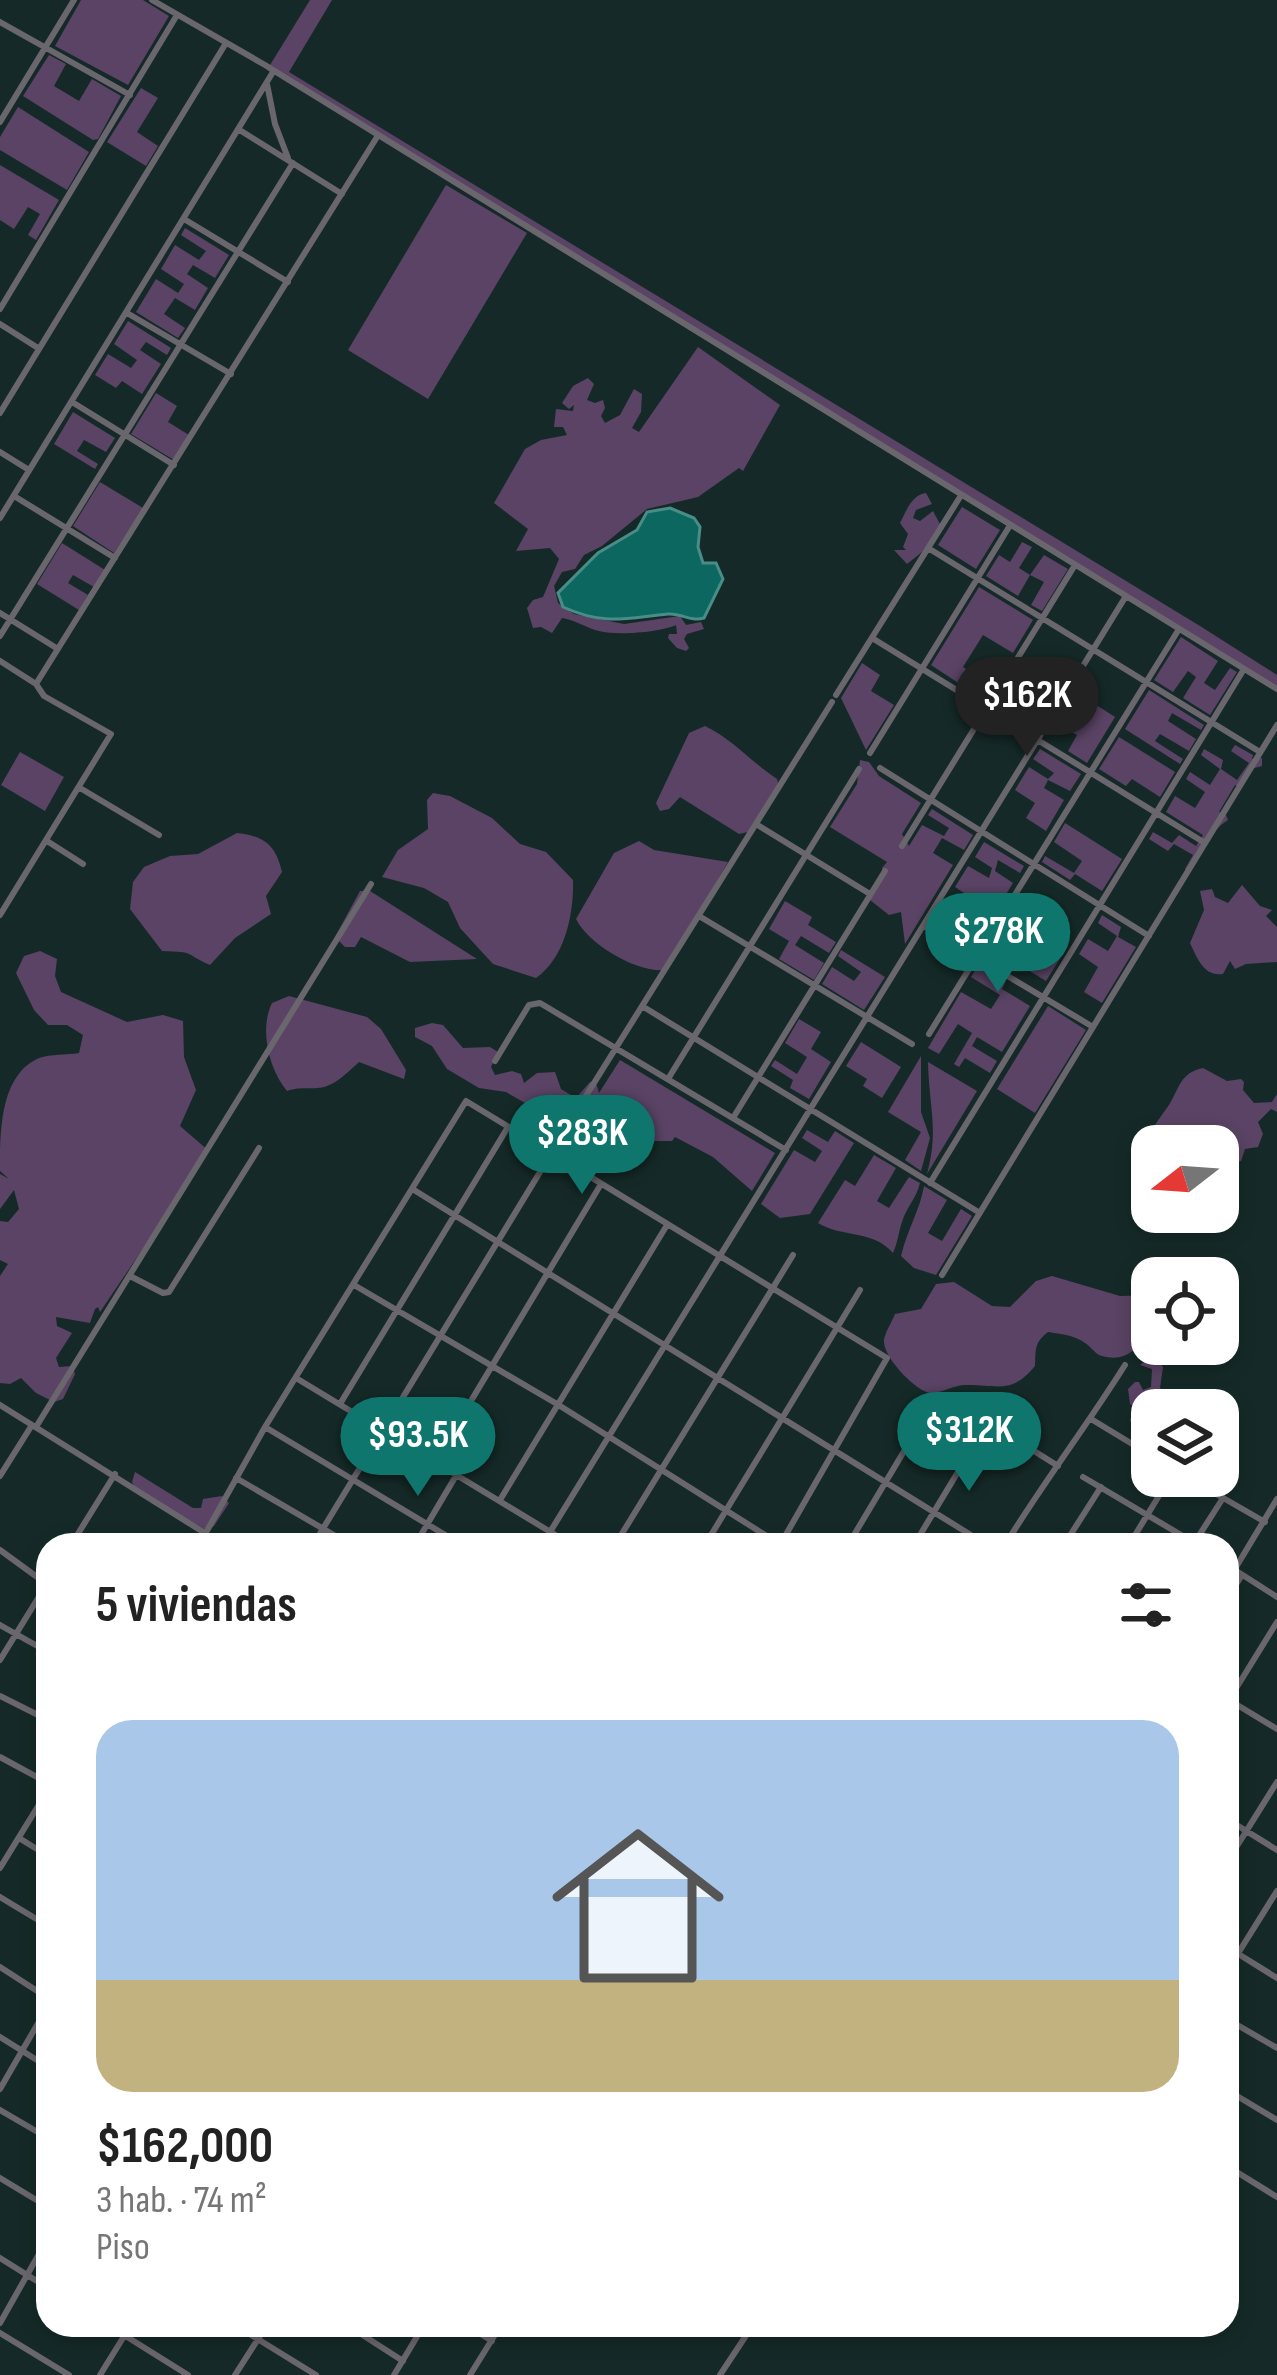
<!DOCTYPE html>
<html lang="es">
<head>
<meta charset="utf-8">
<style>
  :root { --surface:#fff; --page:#f6f6f6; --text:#222; --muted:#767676; --line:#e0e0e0; --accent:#0f766e }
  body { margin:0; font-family:"Sofia Sans Condensed",sans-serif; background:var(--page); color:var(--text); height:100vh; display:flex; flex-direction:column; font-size:45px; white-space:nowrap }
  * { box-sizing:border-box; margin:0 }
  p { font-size:39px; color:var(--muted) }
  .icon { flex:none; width:66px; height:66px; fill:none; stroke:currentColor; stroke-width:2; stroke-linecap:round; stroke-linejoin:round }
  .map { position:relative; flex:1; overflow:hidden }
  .drawer { position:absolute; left:36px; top:1533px; width:1203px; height:804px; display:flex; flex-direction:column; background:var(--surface); border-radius:36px; box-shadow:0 6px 18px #0003 }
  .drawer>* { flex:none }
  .needle { width:78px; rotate:253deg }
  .buttons { position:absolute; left:1131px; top:1125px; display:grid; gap:24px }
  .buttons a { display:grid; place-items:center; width:108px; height:108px; border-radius:24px; background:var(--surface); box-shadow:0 6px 18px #0003; font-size:60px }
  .price { position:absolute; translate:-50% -102px; padding:0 27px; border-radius:42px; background:var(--accent); color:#fff; font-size:39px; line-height:78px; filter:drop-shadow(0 3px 6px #0008) }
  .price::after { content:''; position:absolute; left:50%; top:72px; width:36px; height:27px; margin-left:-18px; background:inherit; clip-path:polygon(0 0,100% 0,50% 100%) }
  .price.on { background:#222; color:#fff }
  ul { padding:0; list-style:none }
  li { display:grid; align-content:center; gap:24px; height:636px; padding:0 60px }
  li+li { border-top:3px solid var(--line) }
  li span { display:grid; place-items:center; height:372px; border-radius:36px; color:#555 }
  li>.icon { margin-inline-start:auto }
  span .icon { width:216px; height:216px; fill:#fffc; stroke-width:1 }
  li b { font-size:51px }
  h2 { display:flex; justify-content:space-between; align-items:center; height:144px; padding:0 60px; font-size:51px }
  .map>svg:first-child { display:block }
  .green { fill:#5a4364 }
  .water { fill:#0b6760; stroke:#498d88; stroke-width:3 }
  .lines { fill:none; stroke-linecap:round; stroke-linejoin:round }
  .street { stroke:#6a666d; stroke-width:6 }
</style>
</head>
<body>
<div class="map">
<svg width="1277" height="2375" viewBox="0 0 1277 2375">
  <rect width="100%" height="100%" fill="#152a28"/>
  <path class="green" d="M81,0H143L169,16L128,85L55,46Z
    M310,0H332L289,72L1200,626L1277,675V692L267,70Z
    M49,55L66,64L54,86L79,101L92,79L121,96L98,139L93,140L23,96Z
    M141,88L158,98L137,132L158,146L146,166L107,142Z
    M18,107L89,152L67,190L0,150V137Z
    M0,165L59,200L36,240L28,235L40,214L28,207L14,229L0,220Z
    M446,185L527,233L428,399L348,350Z
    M185,228L229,255L215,278L193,265L187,274L208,288L195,310L175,298L164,314L185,328L178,338L136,312L156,279L178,293L184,284L161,269L175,245L199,260L206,251L181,235Z
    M128,321L171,348L167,355L146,342L140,350L161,364L142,394L122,381L116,388L95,375L108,354L131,368L137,360L114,344Z
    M698,347L780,405L743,471L739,468L698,497L647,509L602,546L584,555L575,569L562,572L554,586L558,603L574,614L624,624L680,616L686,625L701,622L704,629L687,634L684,639L689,648L686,651L677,648L668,638L669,634H677L676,625C661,632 618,636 599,631C586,628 576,620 562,618L552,633L541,627L533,628L527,608L533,600L543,597L559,559L550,548L516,551L528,529L494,503L525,449L541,440L567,435L563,427H554L556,409L573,411L574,405L569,409L562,403L573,386L588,378L594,384L587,400L595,403L603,400L605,408L601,416L605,423L620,415L634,389L642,394L641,412L632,428L639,432Z
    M156,393L177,406L168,422L189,435L174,460L131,434Z
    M73,412L115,438L106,452L84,440L77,451L98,464L95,469L54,444Z
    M100,482L143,508L114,553L73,526Z
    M926,493L932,504L916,510L913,518L920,521L933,511L941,526L922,552L907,564L894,550H906L903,547L908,534L900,523C906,512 911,495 926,493Z
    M962,507L1000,530L976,569L938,545Z
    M1022,542L1032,547L1019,568L1030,575L1044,555L1068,569L1042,611L1031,605L1044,582L1030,575L1018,596L986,576L999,555L1010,562Z
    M62,543L105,570L94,587L73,575L68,583L88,595L79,610L37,584Z
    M979,587L1033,620L1013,653L983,635L963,667L971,672L963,686L931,665Z
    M1181,637L1218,661L1204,683L1215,690L1230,668L1237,672L1210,715L1183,698L1196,677L1188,671L1173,692L1154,680Z
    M862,663L880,675L871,691L894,705L866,750L841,698Z
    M1149,690L1204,725L1201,730L1172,713L1168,721L1196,739L1189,751L1160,734L1155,741L1183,759L1180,764L1125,729Z
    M1076,692L1115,717L1087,763L1068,751L1077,735L1057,723Z
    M705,726C734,740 751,762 777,779L779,787L748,832L739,834L680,797L669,809L660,811L656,803L689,733Z
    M1119,737L1175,772L1160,797L1132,779L1126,786L1099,769Z
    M1235,745L1253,755L1252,759L1262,758V766L1251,769L1241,789L1235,785L1219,812L1225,813L1228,820C1212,829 1198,857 1187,874L1185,869L1193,855L1174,844L1168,851L1149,839L1153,832L1172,843L1179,835L1196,846L1203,835L1166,812L1175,796L1195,808L1205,792L1186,779L1190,772L1210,785L1220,769L1201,755L1204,749L1223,760L1221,769L1237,780L1249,763L1231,751Z
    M1040,749L1081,774L1070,791L1048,780L1044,788L1064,800L1046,831L1026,818L1035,803L1015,790L1029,767L1048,779L1054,773L1033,759Z
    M20,752L64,777L45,811L1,785Z
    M860,760L869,762L879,776L921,803L902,834L909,846L922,825L944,836L949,828L928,815L932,809L973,835L964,850L942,838L933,853L953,865L905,944L901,912L889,915L870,900L883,879L882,868L887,862L830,827L857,784Z
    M433,793L450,796L492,818L520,844L546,852L573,880C574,914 565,958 536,978L493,964L460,928L448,902L424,888L382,877L398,850L428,829L427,800Z
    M1065,823L1122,859L1102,891L1075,874L1070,880L1042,862L1045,856L1074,873L1082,861L1054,842Z
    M237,833C265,836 276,846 282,872L266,896L271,914L235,938L210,965C183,953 197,952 162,951L130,909L133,882L144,867L170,856L198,854Z
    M639,841L654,850L728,862L665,970C637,973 588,944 576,919L614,853Z
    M984,842L1024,866L1020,873L998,860L995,871L1013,883L973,948L933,924L938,915L958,927L975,900L955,887L968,866L989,878L992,868L975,857Z
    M1242,885L1260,906L1272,910L1266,916L1277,927V962L1246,964L1235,969L1230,961L1223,974C1204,977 1197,958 1190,943L1204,910L1200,891L1212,889L1215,897L1228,903Z
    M360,891H370L477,959L410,962L361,937L355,947H345L335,937Z
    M785,901L812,917L808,925L836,942L829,953L801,936L795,945L824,963L814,980L779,959L789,941L769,929Z
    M1018,902L1045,919L1040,933L1066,949L1046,981L990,947L1001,928L1031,945L1038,930L1011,912Z
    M1102,915L1121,927L1118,937L1136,947L1102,1003L1084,992L1098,967L1079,954L1088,939L1108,951L1117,936L1098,923Z
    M841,950L885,977L864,1010L822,984L832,967L854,981L861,972L838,956Z
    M40,951L57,959L55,976L61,992L127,1022L163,1015L183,1021L184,1057L196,1090L180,1126L209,1151L100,1312L98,1307L95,1309L90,1323L56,1317L57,1326L72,1333L56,1358L59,1367L72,1366L75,1374L63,1399L54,1402L36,1393L21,1378L10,1384L0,1383V1276L8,1264L0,1260V1221L8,1222L19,1209L14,1190L0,1209V1174L9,1179L0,1171C0,1131 0,1075 39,1058C51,1054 66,1055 79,1053L83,1035L67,1025H48L34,1010L16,973L24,956Z
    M979,964L1006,981L1002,989L1030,1006L1002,1052L977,1037L972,1046L997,1061L990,1073L965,1058L959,1067L954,1064L972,1033L958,1024L939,1054L928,1048L961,992L991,1009L1000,995L971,977Z
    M289,996L367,1017L381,1029L406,1070L404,1079L359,1062C348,1072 333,1088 317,1088C305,1089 299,1087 287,1091C269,1069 259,1030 272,1003Z
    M1048,1006L1086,1030L1035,1113L997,1089Z
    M799,1019L821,1032L811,1049L831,1062L809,1099L790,1088L793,1080L771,1066L775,1060L797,1074L807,1057L785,1043Z
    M432,1023L443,1025L463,1048L490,1047L498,1052L491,1067L495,1075L512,1071L521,1074L524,1083L537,1073L555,1072L561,1089L576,1098L590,1082L596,1083L599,1093L620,1060L775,1153L752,1191L713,1157L675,1137L672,1141H633L574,1128L568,1115L559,1110L532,1107L506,1092L479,1088L447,1069L432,1046L415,1037V1028Z
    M861,1042L901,1067L882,1098L863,1086L867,1079L846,1066Z
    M921,1056V1112L930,1138L921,1171L905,1160L921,1132L888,1112Z
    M928,1062L977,1091L927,1174C939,1130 929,1107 928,1062Z
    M1203,1068L1227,1081L1241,1079L1244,1082L1243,1090L1254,1103L1272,1102L1277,1094V1112L1271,1109L1258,1122L1263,1134L1258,1147L1245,1149L1241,1161L1226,1164L1218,1176V1146H1152V1156L1148,1152C1149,1130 1157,1122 1169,1105C1180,1087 1180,1073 1203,1068Z
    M807,1130L828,1142L835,1131L854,1143L810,1214L780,1218L761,1204L794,1150L815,1162L822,1151L802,1138Z
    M874,1155L896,1168L877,1201L889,1208L909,1177L920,1183C916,1199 906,1208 902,1222C898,1234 898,1242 893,1253C872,1229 842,1238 818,1223L845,1180L855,1186Z
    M924,1186L947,1200L928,1233L942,1241L961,1209L972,1216L936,1275L914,1268L901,1256C907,1230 920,1210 924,1186Z
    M1052,1276L1120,1296L1152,1295C1152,1324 1140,1369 1099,1355C1095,1353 1089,1345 1085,1343C1074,1335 1061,1334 1048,1332C1034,1343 1036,1349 1035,1366C1012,1394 999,1385 968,1385C955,1384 943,1393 931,1393C916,1392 882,1356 884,1340C885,1332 892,1322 895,1314L921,1309L936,1284L954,1282L992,1306L1010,1307L1036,1281Z
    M1147,1360H1157L1163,1367L1160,1388L1173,1397L1168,1410H1152L1147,1426L1140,1432L1132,1428L1130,1419L1141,1411L1130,1404L1128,1389L1135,1382H1139L1143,1390L1151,1387L1152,1369L1140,1365Z
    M135,1472L193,1508H201L203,1499L222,1496L229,1503L214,1526L206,1530L136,1490L132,1482Z"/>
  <path class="water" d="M670,508L694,518L700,527L698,547L703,563H716L723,579L704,618C690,622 682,613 668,614C625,618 605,626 563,607L558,593L598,553L637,530L647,512Z"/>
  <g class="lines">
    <path class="street" d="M152,0L265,65L1277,689
      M0,22L130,95
      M267,84L275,124L288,158
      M0,122L74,0
      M238,129L342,194
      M184,219L288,282
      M0,309L177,15
      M127,313L231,374
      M0,324L38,348
      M72,402L174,465
      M0,413L226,43
      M0,452L29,470
      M14,496L115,558
      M0,518L273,72
      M928,548L1260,752
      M0,613L58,649
      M0,636L293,163
      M872,638L1205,843
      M0,661L36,684L44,696L111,734L0,915
      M36,684L377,137
      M836,695L960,497
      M870,753L1009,527
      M880,768L1149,936
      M80,788L159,835
      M756,824L870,894
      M47,841L83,864
      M902,846L1075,565
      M699,916L912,1044
      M924,926L1093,1027
      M642,1006L980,1213
      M929,1034L1179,629
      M495,1061L529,1005L540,1003L786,1150
      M668,1079L859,769
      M584,1099L832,702
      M733,1118L885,871
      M930,1183L1244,669
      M414,1190L987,1545
      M942,1275L1277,725
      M130,1276L163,1293L169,1292L259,1148
      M354,1285L557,1404L781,1545
      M296,1378L572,1545
      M340,1404L508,1127
      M0,1405L224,1545
      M1091,1419L1152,1456
      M36,1427L371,884
      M265,1427L462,1545
      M435,1461L601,1184
      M0,1476L32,1425
      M1185,1476L1265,1522
      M1083,1477L1198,1545
      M236,1478L351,1545
      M500,1500L667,1225
      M71,1545L115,1474
      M199,1545L265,1427L466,1101L887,1358L780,1545
      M313,1545L551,1154
      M415,1545L457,1474
      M542,1545L1126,596
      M615,1545L793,1255
      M705,1545L860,1290
      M848,1545L934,1401L964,1407L1058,1466
      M914,1545L988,1422
      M1005,1545C1043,1483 1086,1427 1125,1365
      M1064,1545L1101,1487
      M1129,1545L1171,1476
      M1193,1545L1223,1498
      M0,1550L48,1585
      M1227,1565L1277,1597
      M1227,1582L1277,1499
      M1227,1599L1242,1575
      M0,1625L48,1652
      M0,1660L48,1582
      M0,1696L48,1720
      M1229,1700L1277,1729
      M1227,1703L1277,1622
      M0,1757L48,1783
      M1227,1819L1277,1850
      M19,1838L48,1856
      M1227,1862L1277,1782
      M0,1868L48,1790
      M0,1897L48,1926
      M1227,1947L1277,1978
      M0,1967L48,1998
      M1227,1971L1277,1891
      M1227,2019L1277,2048
      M0,2037L48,2067
      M0,2089L48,2006
      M1227,2090L1277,2120
      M0,2110L48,2138
      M1227,2166L1277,2197
      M0,2178L48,2207
      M0,2258L48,2288
      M0,2323L48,2238
      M108,2325L188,2375
      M235,2325L316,2375
      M347,2325L403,2361
      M466,2325L492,2341
      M0,2333L69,2375
      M100,2375L131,2325
      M235,2375L267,2325
      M394,2375L424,2325
      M470,2375L501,2325
      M720,2375L753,2325"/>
  </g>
</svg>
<div class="buttons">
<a><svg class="needle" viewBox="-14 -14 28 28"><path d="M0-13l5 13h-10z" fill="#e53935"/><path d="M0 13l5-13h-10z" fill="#767676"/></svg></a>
<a><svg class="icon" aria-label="locate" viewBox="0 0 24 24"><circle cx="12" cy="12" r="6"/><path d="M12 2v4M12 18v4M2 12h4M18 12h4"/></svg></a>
<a><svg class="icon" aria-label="layers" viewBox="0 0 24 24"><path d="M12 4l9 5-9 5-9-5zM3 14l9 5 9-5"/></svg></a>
</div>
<b class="price on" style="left:1027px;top:759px">$162K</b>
<b class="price" style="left:998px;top:995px">$278K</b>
<b class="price" style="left:582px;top:1197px">$283K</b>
<b class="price" style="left:969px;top:1494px">$312K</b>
<b class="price" style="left:418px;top:1499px">$93.5K</b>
<section class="drawer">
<h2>5 viviendas<svg class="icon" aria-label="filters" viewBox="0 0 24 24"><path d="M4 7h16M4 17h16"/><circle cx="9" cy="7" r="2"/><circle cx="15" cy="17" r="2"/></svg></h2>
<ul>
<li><span style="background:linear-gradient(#a9c7e8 70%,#c2b280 0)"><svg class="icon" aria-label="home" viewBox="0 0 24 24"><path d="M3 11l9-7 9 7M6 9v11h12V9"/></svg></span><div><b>$162,000</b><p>3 hab. · 74 m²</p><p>Piso</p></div></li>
</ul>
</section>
</div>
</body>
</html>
